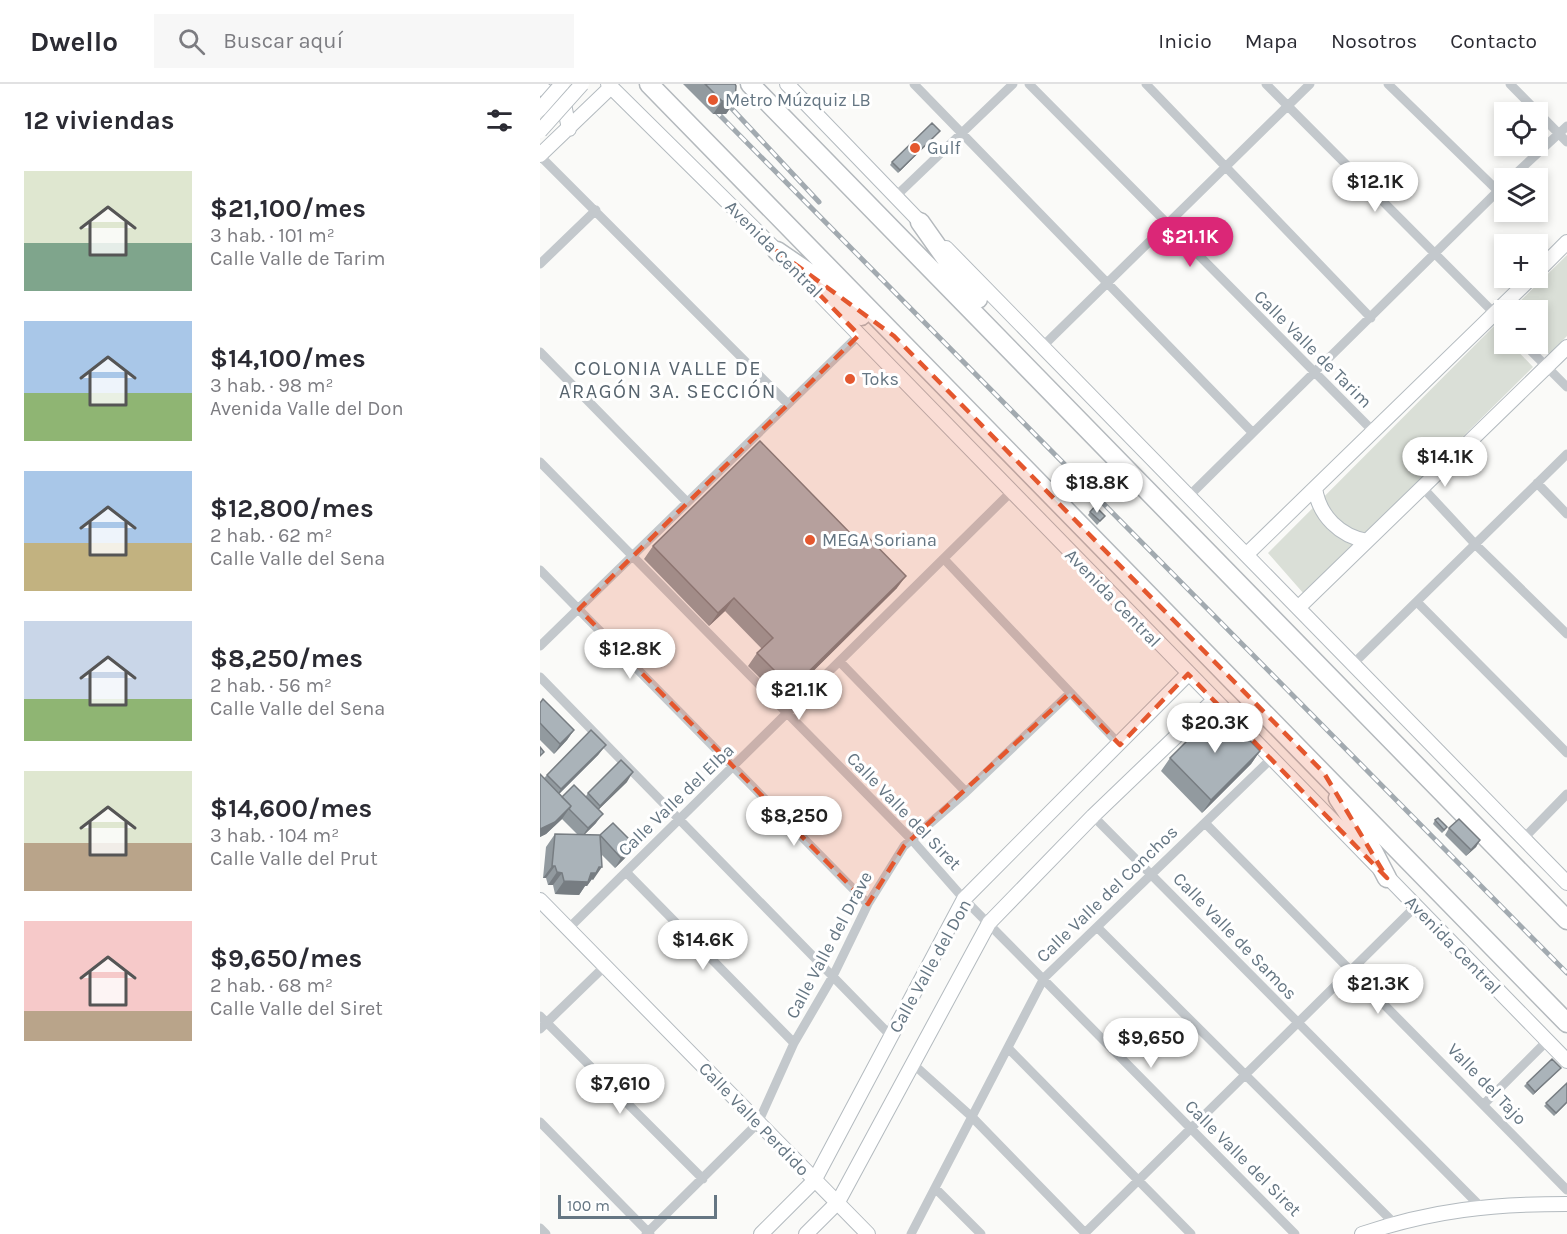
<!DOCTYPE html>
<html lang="es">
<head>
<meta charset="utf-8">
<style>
  :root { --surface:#fff; --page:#f7f7f7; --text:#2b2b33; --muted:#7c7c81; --line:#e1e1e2; --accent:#db2777 }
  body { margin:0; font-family:Karla,sans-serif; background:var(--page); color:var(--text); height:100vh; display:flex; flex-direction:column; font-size:22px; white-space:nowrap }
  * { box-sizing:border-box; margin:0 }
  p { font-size:20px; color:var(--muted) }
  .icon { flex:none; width:33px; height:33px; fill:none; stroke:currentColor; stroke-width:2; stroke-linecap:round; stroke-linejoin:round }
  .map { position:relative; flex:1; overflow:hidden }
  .sheet { display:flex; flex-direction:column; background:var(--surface); width:540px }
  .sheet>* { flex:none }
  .controls { position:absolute; left:954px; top:18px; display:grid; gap:12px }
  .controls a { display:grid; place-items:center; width:54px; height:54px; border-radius:0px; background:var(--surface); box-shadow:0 3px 9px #0003; font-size:30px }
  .scale { position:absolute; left:18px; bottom:15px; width:159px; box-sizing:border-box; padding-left:6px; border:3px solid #657683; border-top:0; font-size:16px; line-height:21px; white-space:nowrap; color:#657683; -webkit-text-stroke:4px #fff; paint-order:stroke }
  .price { position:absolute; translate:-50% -51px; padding:0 14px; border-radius:21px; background:#fff; color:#222; font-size:20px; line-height:39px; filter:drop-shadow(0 2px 3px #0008) }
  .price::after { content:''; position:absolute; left:50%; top:36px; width:18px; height:14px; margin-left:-9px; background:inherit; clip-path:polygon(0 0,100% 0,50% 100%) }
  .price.active { background:var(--accent); color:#fff }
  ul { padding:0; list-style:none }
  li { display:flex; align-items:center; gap:18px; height:150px; padding:0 24px }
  li span { display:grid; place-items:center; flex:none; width:168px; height:120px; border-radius:0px; color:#555 }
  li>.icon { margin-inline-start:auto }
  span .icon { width:72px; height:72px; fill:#fffc; stroke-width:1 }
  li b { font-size:26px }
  h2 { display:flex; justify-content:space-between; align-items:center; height:72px; padding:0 24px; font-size:26px }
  header { display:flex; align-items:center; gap:36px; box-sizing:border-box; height:84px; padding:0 30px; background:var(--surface); border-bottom:2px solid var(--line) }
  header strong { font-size:28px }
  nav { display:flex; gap:33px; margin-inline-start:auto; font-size:21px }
  .search { width:420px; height:54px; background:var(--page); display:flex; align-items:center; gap:15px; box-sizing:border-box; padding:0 21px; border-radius:0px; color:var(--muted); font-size:22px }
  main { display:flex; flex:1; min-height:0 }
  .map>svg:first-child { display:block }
  .green { fill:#dadfd7 }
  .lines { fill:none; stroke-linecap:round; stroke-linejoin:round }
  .secondary-casing { stroke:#b3babf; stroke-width:16 }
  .highway-casing { stroke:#b4b9bd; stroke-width:21 }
  .street { stroke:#c3c8cc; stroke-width:9 }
  .secondary { stroke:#fff; stroke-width:14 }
  .highway { stroke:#fff; stroke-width:18 }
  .rail-casing { stroke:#a2aab0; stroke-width:5 }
  .rail { stroke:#fff; stroke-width:3; stroke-dasharray:9; stroke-linecap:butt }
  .secondary-bridge-casing { stroke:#b3babf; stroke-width:16; stroke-linecap:butt }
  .secondary-bridge { stroke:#fff; stroke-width:14 }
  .wall { fill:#929a9f }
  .shaded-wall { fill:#777d82 }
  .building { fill:#aab3b9; stroke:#777d82; stroke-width:1.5 }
  .marked { fill:#e4572e; fill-opacity:0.2; stroke:#e4572e; stroke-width:4.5; stroke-dasharray:12 8; stroke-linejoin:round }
  .poi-dot { fill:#e4572e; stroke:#fff; stroke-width:2 }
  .labels { text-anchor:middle; stroke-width:6; stroke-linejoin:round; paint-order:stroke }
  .poi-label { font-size:18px; fill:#657683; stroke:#fff; text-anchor:start }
  .street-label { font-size:18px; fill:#657683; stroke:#fff }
  .neighbourhood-label { font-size:20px; letter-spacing:1.5px; fill:#57646e; stroke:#fff }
</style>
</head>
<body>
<header>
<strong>Dwello</strong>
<div class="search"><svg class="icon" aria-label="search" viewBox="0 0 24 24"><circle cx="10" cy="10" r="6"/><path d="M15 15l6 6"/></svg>Buscar aquí</div>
<nav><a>Inicio</a><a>Mapa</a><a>Nosotros</a><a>Contacto</a></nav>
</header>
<main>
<section class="sheet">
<h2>12 viviendas<svg class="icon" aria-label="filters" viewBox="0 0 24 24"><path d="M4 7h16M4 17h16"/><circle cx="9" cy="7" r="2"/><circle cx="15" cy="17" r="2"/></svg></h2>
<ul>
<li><span style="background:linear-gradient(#dfe7d0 60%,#7fa58c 0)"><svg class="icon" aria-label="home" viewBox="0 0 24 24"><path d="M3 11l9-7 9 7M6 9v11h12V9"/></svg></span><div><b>$21,100/mes</b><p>3 hab. · 101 m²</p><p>Calle Valle de Tarim</p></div></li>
<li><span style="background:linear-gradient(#a9c7e8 60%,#8fb573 0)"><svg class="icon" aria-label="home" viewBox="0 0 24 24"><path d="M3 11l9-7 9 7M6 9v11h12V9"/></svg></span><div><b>$14,100/mes</b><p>3 hab. · 98 m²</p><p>Avenida Valle del Don</p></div></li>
<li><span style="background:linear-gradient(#a9c7e8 60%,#c2b280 0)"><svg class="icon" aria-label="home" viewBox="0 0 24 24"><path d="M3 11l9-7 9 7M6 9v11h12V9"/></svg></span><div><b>$12,800/mes</b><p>2 hab. · 62 m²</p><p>Calle Valle del Sena</p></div></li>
<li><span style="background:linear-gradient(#c9d6e8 65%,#8fb573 0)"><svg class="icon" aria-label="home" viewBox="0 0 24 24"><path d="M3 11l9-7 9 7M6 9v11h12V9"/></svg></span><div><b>$8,250/mes</b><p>2 hab. · 56 m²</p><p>Calle Valle del Sena</p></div></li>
<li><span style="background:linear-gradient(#dfe7d0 60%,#b9a48a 0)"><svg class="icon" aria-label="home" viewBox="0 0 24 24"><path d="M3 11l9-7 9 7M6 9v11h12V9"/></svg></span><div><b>$14,600/mes</b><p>3 hab. · 104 m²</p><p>Calle Valle del Prut</p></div></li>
<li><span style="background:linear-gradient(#f6c9c9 75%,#b9a48a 0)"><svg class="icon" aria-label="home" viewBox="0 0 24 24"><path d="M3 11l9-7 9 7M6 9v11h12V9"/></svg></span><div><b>$9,650/mes</b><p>2 hab. · 68 m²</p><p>Calle Valle del Siret</p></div></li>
</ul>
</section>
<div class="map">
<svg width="1027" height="1150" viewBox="0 0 1027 1150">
  <rect width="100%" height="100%" fill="#fafaf8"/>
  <path class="green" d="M1027,171V252L1009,270L998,256V226H971Z
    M954,242L964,253V260H971L993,283L764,510L728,469Z"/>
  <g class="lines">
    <g class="secondary-casing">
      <path id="secondary" d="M68,0L242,172
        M247,0L386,144
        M3,5L24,20L29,45
        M0,71L71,3
        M406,164L1027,799
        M998,187L1027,158
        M258,188L1027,977
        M775,404C779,432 800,452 827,457
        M707,470L991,194
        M759,523L1027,263
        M0,816L328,1150
        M221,1150L274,1097L424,815L648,590
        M266,1150L298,1118L449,839L553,732L674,616
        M822,1150C893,1126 952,1120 1027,1120"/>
    </g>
    <g class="highway-casing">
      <path id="highway" d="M109,0L1027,939
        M210,0L1027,836
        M380,138L416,189L438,215
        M237,167L281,197L321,232
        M798,714L833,767L847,794"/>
    </g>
    <path class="street" d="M374,0L712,348
      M489,0L833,347
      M606,0L831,234
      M726,0L964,239
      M848,0L958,107
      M970,0L1027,58
      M0,72L248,320
      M971,94L1027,42
      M356,112L473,0
      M0,180L56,126
      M984,260L1027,303
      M503,262L770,0
      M0,268L147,418
      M0,378L373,757L424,815L755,1150
      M997,399L1027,430
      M883,404L936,461L1027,550
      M650,411L964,101
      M404,475L580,661
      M0,486L328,820
      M877,518L1027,669
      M0,562L319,251
      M300,578L426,708
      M814,579L1027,370
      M0,593L351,952
      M553,732L940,1122
      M665,739L1027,1106
      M983,755L1027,710
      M86,788L254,959
      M558,844L854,1139
      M28,845L470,409
      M0,932L163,1095
      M0,945L65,882
      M468,964L651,1150
      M372,979L432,1033L546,1150
      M945,1019L1007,957
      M0,1038L110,1150
      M395,1104L441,1150
      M0,1144L6,1150
      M545,1149L875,823
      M106,1150L218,1039L254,959L293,892L328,820L364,762L426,708L530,609
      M371,1150L504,894L731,675"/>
    <use href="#secondary" class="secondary"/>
    <use href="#highway" class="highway"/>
    <g class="rail-casing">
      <path id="rail" d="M149,0L1027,889
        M169,0L279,118"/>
    </g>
    <use href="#rail" class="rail"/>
    <g class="secondary-bridge-casing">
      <path id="secondary-bridge" d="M0,25L22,0
        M0,47L42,0"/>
    </g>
    <use href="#secondary-bridge" class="secondary-bridge"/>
  </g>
  <path class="wall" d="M143,0H195V17L186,30H173Z
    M400,47L358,89L350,81L352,78Z
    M550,428L565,432L557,441L548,431Z
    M113,462L357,504L243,617L208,582L217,569L222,565L185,527L169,542L104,475Z
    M0,619L34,646L27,656L14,670L0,656Z
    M720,667L711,680L662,729L621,687L630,674Z
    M59,670L19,710L22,713L46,712L48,709L87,698L59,725L56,739L44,751H60L88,771L75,784L61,770L53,796L52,795L47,802H45L39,811L15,810L13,801H8L6,794H3L6,763L15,750L38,751L22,735L6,750L0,753V690L4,694L7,691Z
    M895,736L905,746L902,749L893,740Z
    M909,744L940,756L936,763L926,772L905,751Z
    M1021,984L993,1011L984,1002L987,999Z
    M1027,999V1019L1014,1032L1004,1022Z"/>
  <path class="shaded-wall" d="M182,17H195L186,30H173Z
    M400,47L358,89L360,86Z
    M366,492L357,504L243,617L252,604Z
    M194,514L185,527L169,542L178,529Z
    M34,646L27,656L14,670L20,660Z
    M66,661L59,670L14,715L21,705Z
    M720,667L711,680L662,729L671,716Z
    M93,688L87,698L53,731L60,722Z
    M31,722L22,735L6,750L0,753V745Z
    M63,730L56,739L41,754L48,744Z
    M940,756L936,763L926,772L931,766Z
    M95,761L88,771L75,784L81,774Z
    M12,782H15L6,794H3Z
    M59,783H62L53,796L52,795L47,802H45L39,811L15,810L24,797L51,789Z
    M17,788L22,789L13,801H8Z
    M1021,984L1018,987L993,1011L995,1008Z"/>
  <path class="building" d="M165,0H195L196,2L195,17H182Z
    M392,39L400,47L360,86L352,78Z
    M220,357L316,455L323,448L366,492L252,604L217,569L233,554L194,514L178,529L113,462Z
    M555,422L565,432L560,437L550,428Z
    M3,615L34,646L20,660L0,639V619Z
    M679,625L720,667L671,716L630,674Z
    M51,646L66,661L21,705L7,691Z
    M0,663L4,668L0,672Z
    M81,676L93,688L60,722L48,709Z
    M0,690L31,722L15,738L0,745Z
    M34,701L63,730L48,744L29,725L31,722L22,713Z
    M898,734L907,743L904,746L895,736Z
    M919,735L940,756L931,766L909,744Z
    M73,739L95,761L81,774L60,751Z
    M15,750L60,751L62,783H59L56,789H51L48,798L24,797L22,789L17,788L15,782H12Z
    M1012,975L1021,984L995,1008L987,999Z
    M1027,999V1018L1016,1029L1006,1019Z"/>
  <path class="marked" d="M237,167L354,252L784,689L847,794L648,590L580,661L530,609L364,762L328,820L39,525L319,251Z"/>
  <g class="poi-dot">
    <circle cx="173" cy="16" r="6"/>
    <circle cx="375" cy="64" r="6"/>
    <circle cx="310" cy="295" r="6"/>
    <circle cx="270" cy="456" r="6"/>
  </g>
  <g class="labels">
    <g class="poi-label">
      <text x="185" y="22">Metro Múzquiz LB</text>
      <text x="387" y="70">Gulf</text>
      <text x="322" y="301">Toks</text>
      <text x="282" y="462">MEGA Soriana</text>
    </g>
    <g class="street-label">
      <text transform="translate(234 165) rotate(45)" y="6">Avenida Central</text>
      <text transform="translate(773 265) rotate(45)" y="6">Calle Valle de Tarim</text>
      <text transform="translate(573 514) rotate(46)" y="6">Avenida Central</text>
      <text transform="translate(136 716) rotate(-44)" y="6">Calle Valle del Elba</text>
      <text transform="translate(364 727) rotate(46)" y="6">Calle Valle del Siret</text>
      <text transform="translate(567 810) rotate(-44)" y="6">Calle Valle del Conchos</text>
      <text transform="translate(695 852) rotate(46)" y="6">Calle Valle de Samos</text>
      <text transform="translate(289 861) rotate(-62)" y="6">Calle Valle del Drave</text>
      <text transform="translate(913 861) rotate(46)" y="6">Avenida Central</text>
      <text transform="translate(390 882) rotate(-61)" y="6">Calle Valle del Don</text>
      <text transform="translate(947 1000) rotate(46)" y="6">Valle del Tajo</text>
      <text transform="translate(214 1035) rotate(46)" y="6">Calle Valle Perdido</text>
      <text transform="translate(703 1074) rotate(45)" y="6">Calle Valle del Siret</text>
    </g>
    <g class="neighbourhood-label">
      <text x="128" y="291">COLONIA VALLE DE<tspan x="128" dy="23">ARAGÓN 3A. SECCIÓN</tspan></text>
    </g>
  </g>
</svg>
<div class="controls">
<a><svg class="icon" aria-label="locate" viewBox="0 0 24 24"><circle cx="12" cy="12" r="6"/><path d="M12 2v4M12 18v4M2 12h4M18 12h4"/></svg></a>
<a><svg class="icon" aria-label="layers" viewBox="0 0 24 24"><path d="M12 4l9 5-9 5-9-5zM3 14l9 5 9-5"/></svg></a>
<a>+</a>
<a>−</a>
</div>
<div class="scale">100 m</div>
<b class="price" style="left:835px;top:129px">$12.1K</b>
<b class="price active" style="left:650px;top:184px">$21.1K</b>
<b class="price" style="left:905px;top:404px">$14.1K</b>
<b class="price" style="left:557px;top:430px">$18.8K</b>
<b class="price" style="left:90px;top:596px">$12.8K</b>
<b class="price" style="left:259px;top:637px">$21.1K</b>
<b class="price" style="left:675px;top:670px">$20.3K</b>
<b class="price" style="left:254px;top:763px">$8,250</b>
<b class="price" style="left:163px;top:887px">$14.6K</b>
<b class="price" style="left:838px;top:931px">$21.3K</b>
<b class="price" style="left:611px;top:985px">$9,650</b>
<b class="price" style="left:80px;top:1031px">$7,610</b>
</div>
</main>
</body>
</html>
